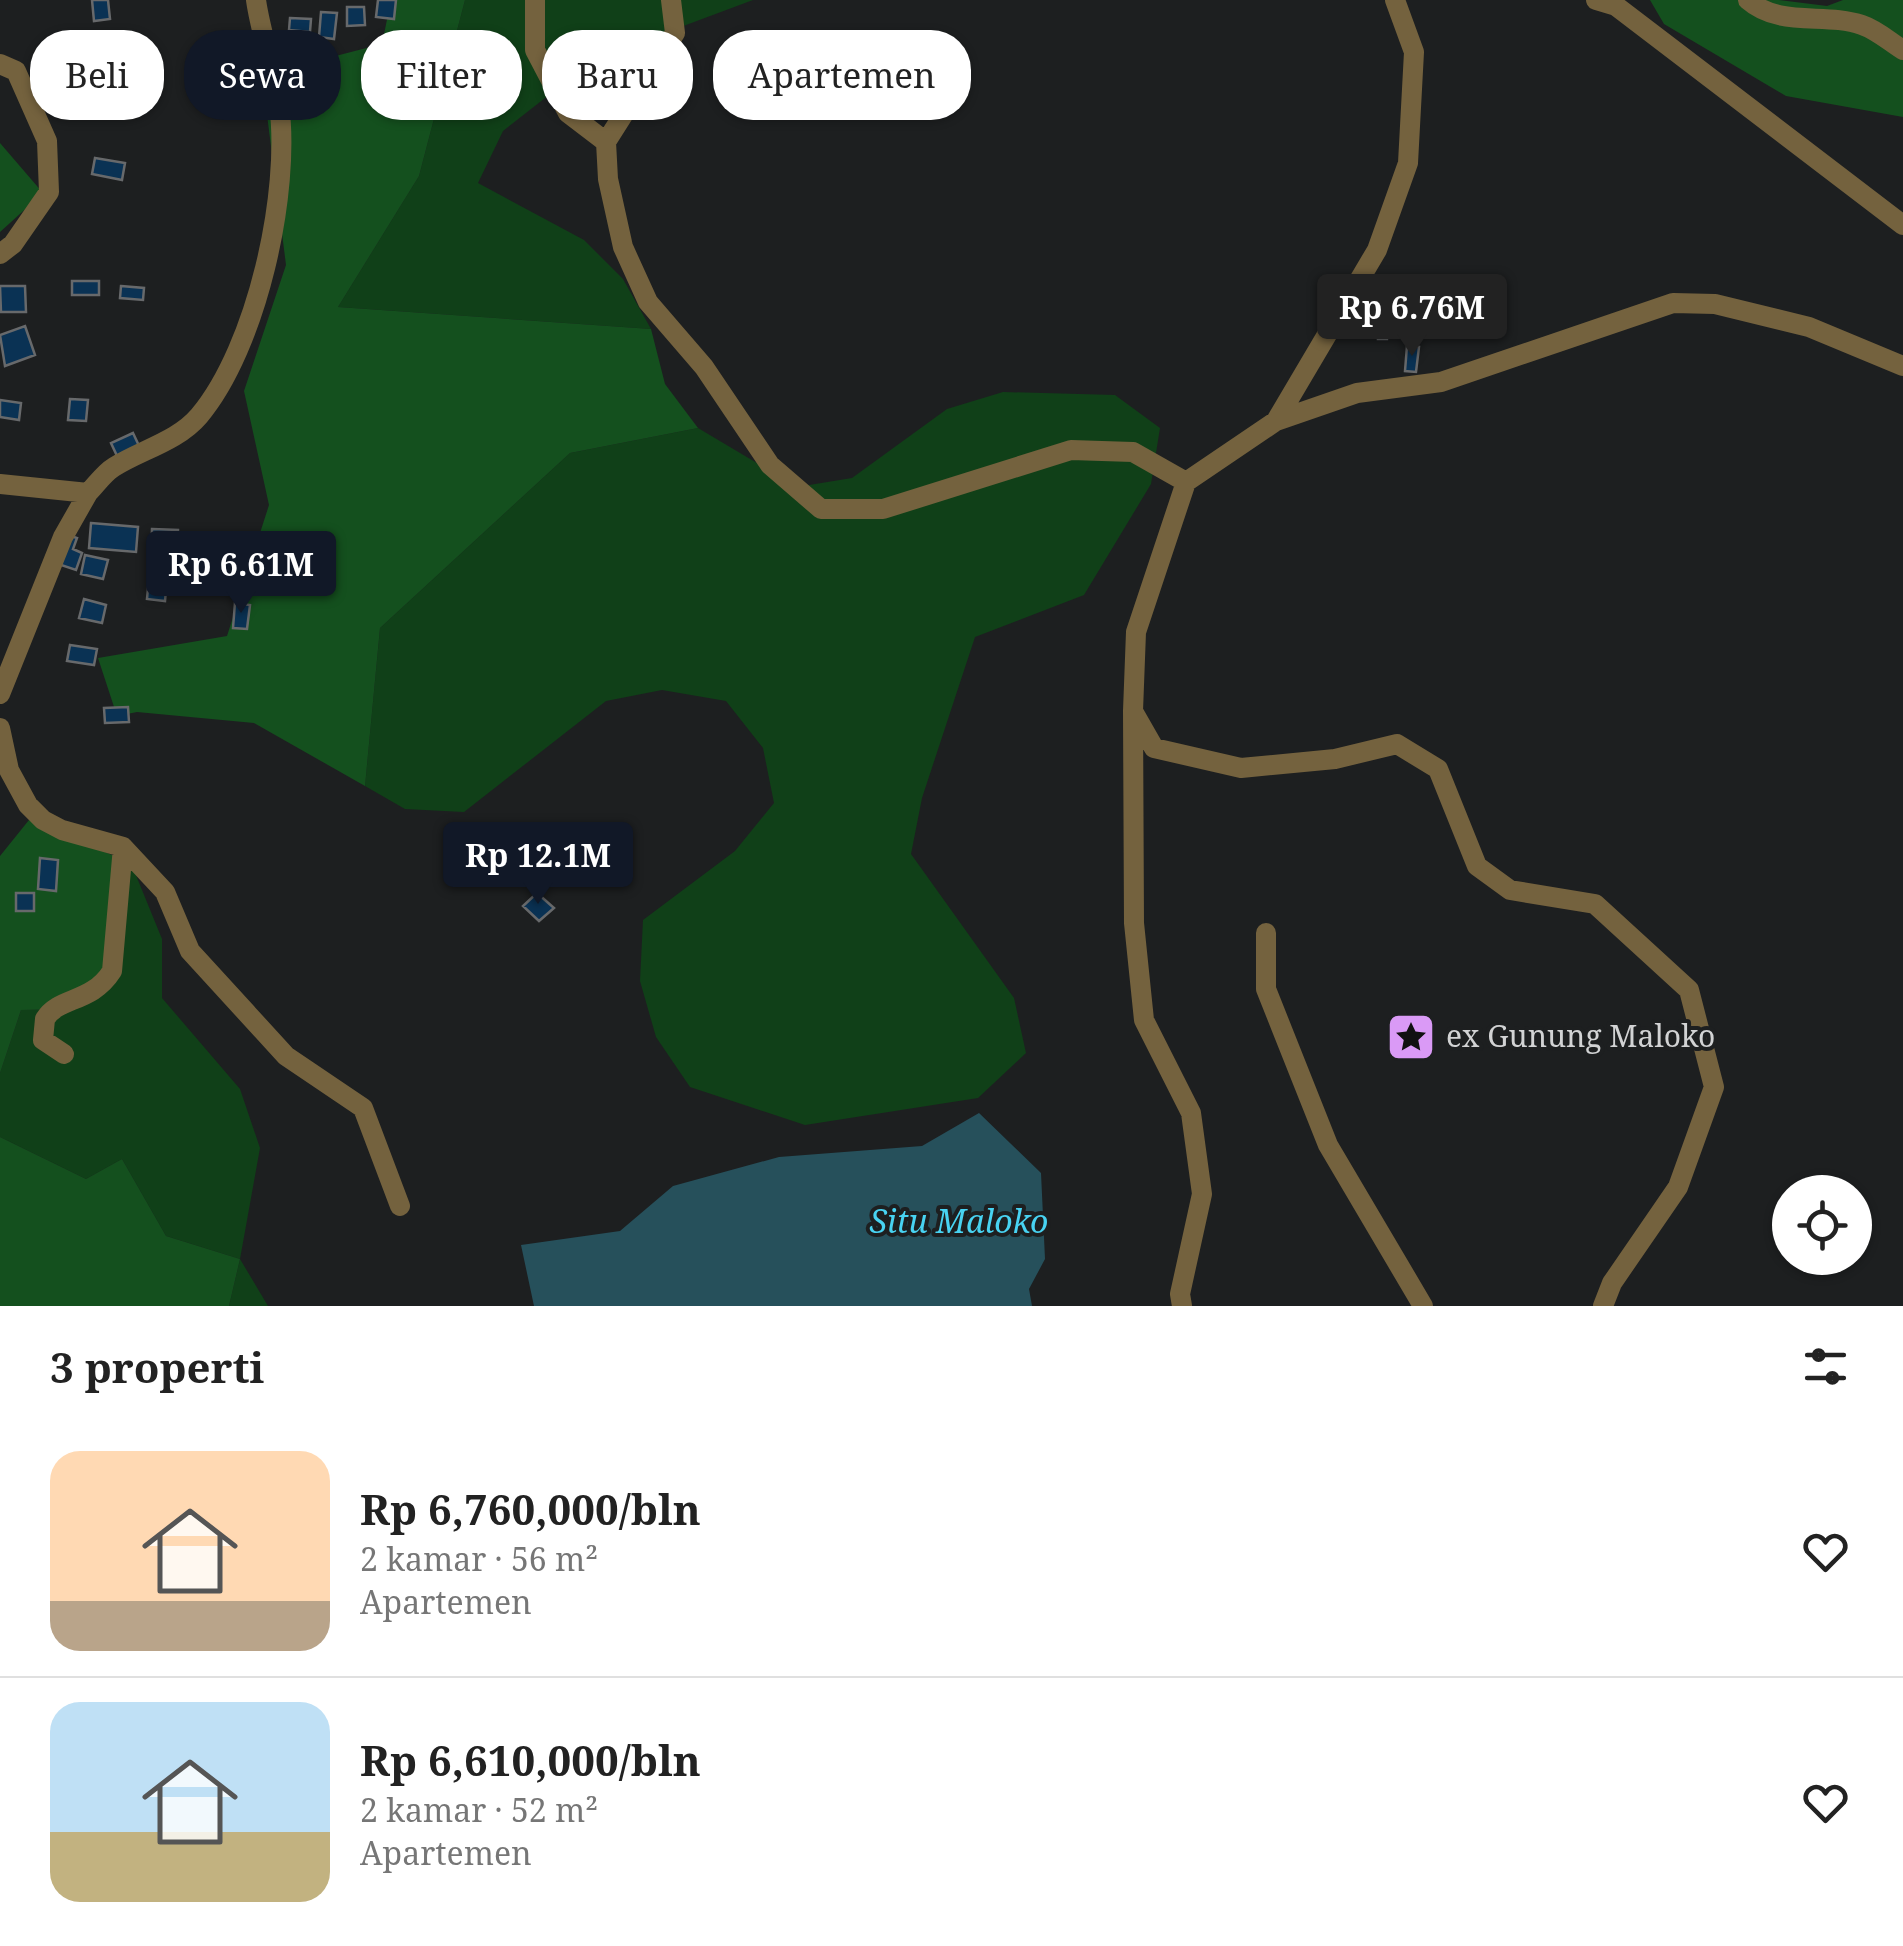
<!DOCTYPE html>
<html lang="id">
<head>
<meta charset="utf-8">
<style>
  :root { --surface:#fff; --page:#f2f2f2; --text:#222; --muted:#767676; --line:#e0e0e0; --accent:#111827 }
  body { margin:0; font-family:"Noto Serif",serif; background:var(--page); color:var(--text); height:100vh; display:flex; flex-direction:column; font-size:38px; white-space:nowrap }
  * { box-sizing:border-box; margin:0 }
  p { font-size:32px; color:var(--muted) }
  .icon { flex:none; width:55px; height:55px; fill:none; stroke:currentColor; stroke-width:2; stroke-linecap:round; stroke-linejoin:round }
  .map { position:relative; height:1306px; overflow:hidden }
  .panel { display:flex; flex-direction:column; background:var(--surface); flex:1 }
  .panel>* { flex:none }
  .guide { position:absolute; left:30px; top:30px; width:1000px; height:90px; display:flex; gap:20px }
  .fabs { position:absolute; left:1772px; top:1175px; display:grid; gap:20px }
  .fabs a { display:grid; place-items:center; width:100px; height:100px; border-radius:50%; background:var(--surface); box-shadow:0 2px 8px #0004; font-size:50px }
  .price { position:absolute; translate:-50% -85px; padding:0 22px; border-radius:10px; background:var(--accent); color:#fff; font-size:32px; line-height:65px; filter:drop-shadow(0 2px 5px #0008) }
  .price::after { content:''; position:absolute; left:50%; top:60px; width:30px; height:22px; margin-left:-15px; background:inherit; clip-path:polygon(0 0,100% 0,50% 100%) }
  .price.on { background:#222; color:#fff }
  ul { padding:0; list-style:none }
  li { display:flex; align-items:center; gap:30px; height:250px; padding:0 50px }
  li+li { border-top:2px solid var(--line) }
  li span { display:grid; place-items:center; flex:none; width:280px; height:200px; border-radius:30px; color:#555 }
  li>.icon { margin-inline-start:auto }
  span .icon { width:120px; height:120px; fill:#fffc; stroke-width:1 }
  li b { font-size:42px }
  h2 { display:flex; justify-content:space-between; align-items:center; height:120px; padding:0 50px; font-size:42px }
  .tag { padding:0 35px; border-radius:40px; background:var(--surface); box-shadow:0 2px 8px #0004; font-size:35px; line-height:90px }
  .tag.on { background:var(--accent); color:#fff }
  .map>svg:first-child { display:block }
  .green { fill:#104018 }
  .forest { fill:#14501e }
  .water { fill:#26505b }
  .building { fill:#0a3254; stroke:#67696b; stroke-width:2.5 }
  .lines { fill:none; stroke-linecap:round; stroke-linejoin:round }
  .minor { stroke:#74623e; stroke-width:20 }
  .labels { text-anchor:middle; stroke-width:8; stroke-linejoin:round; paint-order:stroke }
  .poi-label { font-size:30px; fill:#d2d3d4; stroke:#1d1f20; text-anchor:start }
  .water-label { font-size:32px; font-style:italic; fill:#48d3f2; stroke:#1d1f20 }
</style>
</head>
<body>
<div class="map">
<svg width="1903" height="1306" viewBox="0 0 1903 1306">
  <rect width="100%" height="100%" fill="#1d1f20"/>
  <path class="green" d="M465,0H753L595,59L503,131L478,183L584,240L623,279L651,329L338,307L419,176Z
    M1003,392L1115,395L1160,428L1151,484L1084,595L975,637L922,798L911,854L1014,998L1026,1053L978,1098L805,1125L690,1087L656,1037L640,981L643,920L735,851L774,803L763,748L726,701L662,690L606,701L464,812L405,809L365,786L380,628L570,453L698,428L797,487L852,478L947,409Z
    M131,863L162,939V998L240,1089L260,1148L240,1259L268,1306H229L240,1259L166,1236L122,1159L86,1179L0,1137V1073L21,1010L77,1009Z"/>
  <path class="forest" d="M391,0H465L419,176L338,307L651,329L665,384L698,428L570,453L380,628L365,786L254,723L137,712L117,716L98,658L227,636L269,505L244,391L286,265L262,75L382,44Z
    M1650,0H1779L1827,6L1843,0H1903V117L1786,96L1664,24Z
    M0,143L43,193L0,232Z
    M29,820L131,863L105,975L77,1009L21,1010L0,1073V856Z
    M0,1137L86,1179L122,1159L166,1236L240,1259L229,1306H0Z"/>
  <path class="water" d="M979,1113L1041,1173L1045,1259L1029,1289L1032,1306H534L521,1245L620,1231L673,1186L779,1157L922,1146Z"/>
  <path class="building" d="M92,0H108L110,19L94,21Z
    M378,0H396L394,19L376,17Z
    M347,7H364L365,25L347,26Z
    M321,12L337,13L334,39L319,37Z
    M290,18L311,19L310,32L289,30Z
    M95,158L125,163L122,180L92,174Z
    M72,281H99V295H72Z
    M0,286H25L26,312H1Z
    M121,286L144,288L143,300L120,298Z
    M1374,314L1389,315L1387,339H1378L1379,321L1373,320Z
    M25,326L35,355L5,366L0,335Z
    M1407,346L1419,347L1416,372L1405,371Z
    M70,399L88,400L86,421L68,420Z
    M0,400L21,403L19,420L0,417Z
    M133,433L140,448L118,458L111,443Z
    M91,523L138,527L136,552L89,548Z
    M152,529L178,530L177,559L151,558Z
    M65,534L77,538L73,549L82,553L76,570L55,563Z
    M85,555L108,560L103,579L81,574Z
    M149,578L167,579L165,601L147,599Z
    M84,599L106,605L102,623L79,618Z
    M235,603L250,605L247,629L233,628Z
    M70,645L97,649L94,665L67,661Z
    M128,707L129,722L105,723L104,708Z
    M608,842L614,856L596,865L590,851Z
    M40,858L58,860L56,891L38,889Z
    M16,893H34V911H16Z
    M537,893L554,908L539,921L523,906Z"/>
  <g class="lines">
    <path class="minor" d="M535,0V50L568,113L606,142
      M671,0L675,33L606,142L608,179L623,247L648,302L704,367L770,465L821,509H883L1071,450L1133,452L1186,482
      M1596,0L1616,6L1903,225
      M1748,0C1780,28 1825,12 1862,25C1877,30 1890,42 1903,50
      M0,64L16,71L47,141L49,192L13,244L0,254
      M1276,421L1377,250L1408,163L1414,52L1395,0
      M0,484L88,493C96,485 104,473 114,467C141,450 178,441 199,416C257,347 291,192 279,104C274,70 261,35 256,0
      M0,694L63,537L88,493
      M1134,713L1154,748L1241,768L1335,759L1397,744L1438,769L1477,866L1510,890L1595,904L1689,990L1714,1087L1678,1187L1612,1283L1603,1306
      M0,728L9,770L28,805L43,820L62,830L123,847L165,892L190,951L286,1056L363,1108L400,1206
      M1266,933V989L1328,1145L1423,1306
      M64,1054L43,1040L45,1019C59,996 91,1004 112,971L123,847
      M1182,1306L1180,1294L1202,1194L1191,1113L1144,1020L1134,923L1133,711L1136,632L1186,482L1276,421L1357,393L1441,382L1673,303L1715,304L1809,327L1903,366"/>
  </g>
  <defs>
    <g id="sight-square" transform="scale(2.5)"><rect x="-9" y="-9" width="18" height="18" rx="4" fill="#da9af6" stroke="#1d1f20"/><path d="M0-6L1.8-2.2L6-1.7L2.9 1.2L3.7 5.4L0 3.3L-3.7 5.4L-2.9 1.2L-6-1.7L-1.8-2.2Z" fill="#111"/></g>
  </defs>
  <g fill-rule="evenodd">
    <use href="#sight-square" x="1411" y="1037"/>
  </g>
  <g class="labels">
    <g class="poi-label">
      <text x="1446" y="1047">ex Gunung Maloko</text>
    </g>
    <g class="water-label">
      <text x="959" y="1233">Situ Maloko</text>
    </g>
  </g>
</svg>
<div class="fabs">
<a><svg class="icon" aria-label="locate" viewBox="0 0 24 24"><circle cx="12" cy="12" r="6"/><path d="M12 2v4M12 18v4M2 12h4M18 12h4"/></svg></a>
</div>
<b class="price on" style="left:1412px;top:359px">Rp 6.76M</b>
<b class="price" style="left:241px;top:616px">Rp 6.61M</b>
<b class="price" style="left:538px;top:907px">Rp 12.1M</b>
<div class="guide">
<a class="tag">Beli</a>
<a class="tag on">Sewa</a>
<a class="tag">Filter</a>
<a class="tag">Baru</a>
<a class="tag">Apartemen</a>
</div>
</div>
<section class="panel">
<h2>3 properti<svg class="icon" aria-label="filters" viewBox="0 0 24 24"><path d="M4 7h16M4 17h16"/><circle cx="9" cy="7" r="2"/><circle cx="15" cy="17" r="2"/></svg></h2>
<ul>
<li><span style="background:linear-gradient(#ffd9b3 75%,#b9a48a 0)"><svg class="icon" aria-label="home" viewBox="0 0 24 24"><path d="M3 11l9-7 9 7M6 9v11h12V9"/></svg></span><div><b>Rp 6,760,000/bln</b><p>2 kamar · 56 m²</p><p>Apartemen</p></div><svg class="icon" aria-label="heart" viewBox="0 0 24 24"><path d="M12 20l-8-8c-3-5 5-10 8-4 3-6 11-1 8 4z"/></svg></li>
<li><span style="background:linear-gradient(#bfe0f5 65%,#c2b280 0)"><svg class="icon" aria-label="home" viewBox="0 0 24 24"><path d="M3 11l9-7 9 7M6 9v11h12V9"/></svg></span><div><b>Rp 6,610,000/bln</b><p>2 kamar · 52 m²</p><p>Apartemen</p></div><svg class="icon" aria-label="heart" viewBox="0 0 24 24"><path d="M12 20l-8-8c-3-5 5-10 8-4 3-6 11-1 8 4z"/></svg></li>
</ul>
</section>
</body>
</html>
